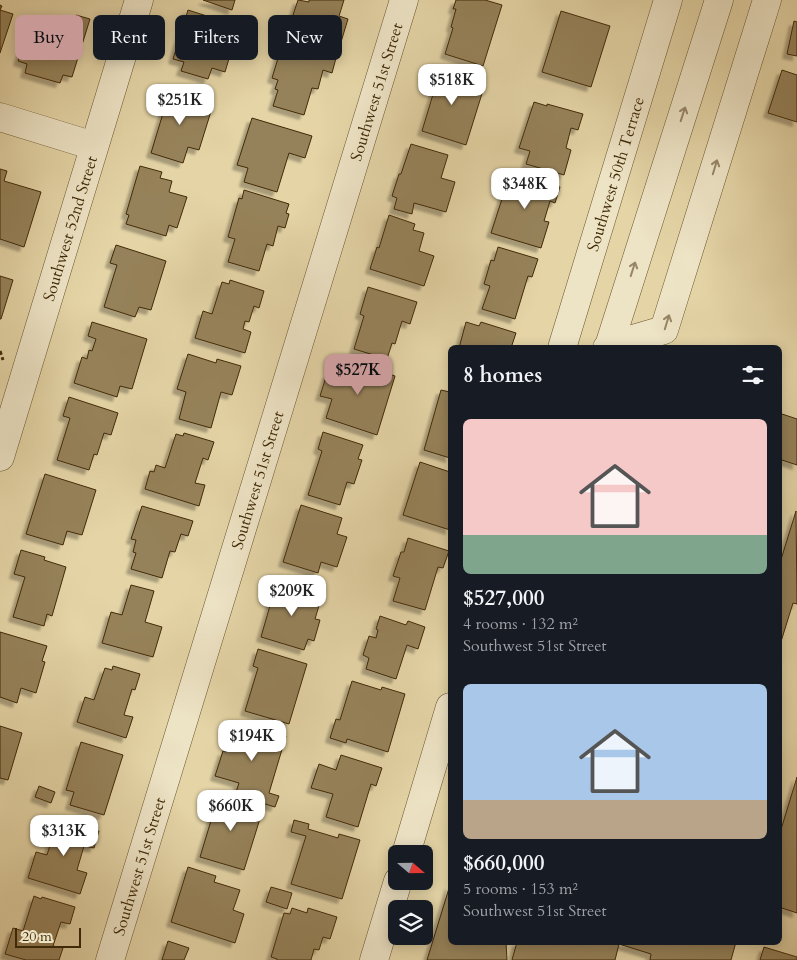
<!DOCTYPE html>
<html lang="en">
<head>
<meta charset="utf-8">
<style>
  :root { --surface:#171b24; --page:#20242c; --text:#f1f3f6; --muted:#9ea1a6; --accent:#c59692 }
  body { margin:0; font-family:Cardo,serif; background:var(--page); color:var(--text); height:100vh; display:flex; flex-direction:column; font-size:19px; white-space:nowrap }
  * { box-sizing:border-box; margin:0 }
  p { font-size:16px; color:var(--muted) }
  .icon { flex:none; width:28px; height:28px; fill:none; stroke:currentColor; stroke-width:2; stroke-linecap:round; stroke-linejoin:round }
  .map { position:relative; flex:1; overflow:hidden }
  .side { position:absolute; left:448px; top:345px; width:334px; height:600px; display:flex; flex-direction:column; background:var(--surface); border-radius:8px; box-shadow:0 2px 12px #0003 }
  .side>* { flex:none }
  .guide { position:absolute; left:15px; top:15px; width:358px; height:45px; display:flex; gap:10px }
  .needle { width:32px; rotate:110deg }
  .fabs { position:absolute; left:388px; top:845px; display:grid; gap:10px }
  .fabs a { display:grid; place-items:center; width:45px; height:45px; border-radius:8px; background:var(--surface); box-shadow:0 2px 12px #0003; font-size:25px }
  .scale { position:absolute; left:15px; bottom:12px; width:66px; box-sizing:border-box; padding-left:5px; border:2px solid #412a07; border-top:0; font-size:14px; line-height:18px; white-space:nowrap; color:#412a07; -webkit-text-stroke:4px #ede3c5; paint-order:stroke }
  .price { position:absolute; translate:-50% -42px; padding:0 11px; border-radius:10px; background:#fff; color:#222; font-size:16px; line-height:32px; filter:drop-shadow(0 1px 2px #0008) }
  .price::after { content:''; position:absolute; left:50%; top:30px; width:15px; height:11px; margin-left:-8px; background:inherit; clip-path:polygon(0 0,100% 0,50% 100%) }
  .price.on { background:var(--accent); color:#111 }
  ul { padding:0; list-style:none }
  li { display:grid; align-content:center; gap:10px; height:265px; padding:0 15px }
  li span { display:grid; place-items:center; height:155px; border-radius:8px; color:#555 }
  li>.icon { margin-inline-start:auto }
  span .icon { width:90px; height:90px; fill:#fffc; stroke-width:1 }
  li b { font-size:21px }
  h2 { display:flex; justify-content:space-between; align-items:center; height:60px; padding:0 15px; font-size:21px }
  .pill { padding:0 18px; border-radius:8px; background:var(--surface); box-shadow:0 2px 12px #0003; font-size:18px; line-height:45px }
  .pill.on { background:var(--accent); color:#111 }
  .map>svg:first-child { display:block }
  .building { fill:#96825a; stroke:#412a07; filter:url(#shadow) }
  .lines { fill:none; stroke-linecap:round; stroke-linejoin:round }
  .minor-casing { stroke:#6a542f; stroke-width:29 }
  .path { stroke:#412a07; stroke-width:3; stroke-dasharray:4 2.5; stroke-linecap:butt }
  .minor { stroke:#ede3c5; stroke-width:28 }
  .oneway { stroke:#978666 }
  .labels { text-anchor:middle; stroke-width:4; stroke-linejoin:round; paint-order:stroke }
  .street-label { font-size:16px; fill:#412a07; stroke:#ede3c5 }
</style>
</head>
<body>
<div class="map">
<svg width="797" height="960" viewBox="0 0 797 960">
  <defs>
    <filter id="shadow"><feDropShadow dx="-4.5" dy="4.5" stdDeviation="1" flood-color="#0004"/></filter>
  </defs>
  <rect width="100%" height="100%" fill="#e4d4a6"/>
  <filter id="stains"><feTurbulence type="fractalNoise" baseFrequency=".004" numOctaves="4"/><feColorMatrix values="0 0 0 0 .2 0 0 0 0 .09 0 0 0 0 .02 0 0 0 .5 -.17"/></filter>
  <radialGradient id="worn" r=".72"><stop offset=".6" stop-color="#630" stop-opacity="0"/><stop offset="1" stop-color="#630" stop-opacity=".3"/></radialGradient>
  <path class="building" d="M203,0H235L232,10Z
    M298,0L309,2V0H344L339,16L348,19L341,42L289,27Z
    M456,0H485L502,5L483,66L445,54L453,28L451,27L456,9H453Z
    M0,5L2,6L0,10L13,14L0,53Z
    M188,10L210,17L205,31L214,34L213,36L234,42L225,72L212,68L208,79L181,71L184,62L173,59Z
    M561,11L610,26L591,87L542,72Z
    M76,15L90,19L72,77L63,75L60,83L25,73L27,64L18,61L31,20L70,32Z
    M794,21L797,22V56L787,54Z
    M283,42L336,58L332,73L323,70L318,89L312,88L304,115L273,106L278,90L275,89L278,80L272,78Z
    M434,68L485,84L466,145L422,131L434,91L428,89Z
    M782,70L797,75V122L768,113Z
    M163,90L213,105L199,150L188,147L183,163L151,153L164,110L158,108Z
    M534,102L547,106V104L583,114L578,130L571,128L566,148L571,150L564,175L526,164L530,151L519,148Z
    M252,118L312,136L305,158L289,153L277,192L244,182L248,168L237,165Z
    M411,144L448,155L441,178L455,182L446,212L414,203L412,214L394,209L397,198L392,196L399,174H401Z
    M140,166L162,172L160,178L172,181L169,192L187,197L177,228L169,225L166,236L126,224L129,215L126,214Z
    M0,169L7,171L4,181L41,192L24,247L0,239Z
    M511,171L560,187L555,203L550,201L544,221L549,222L541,248L491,233Z
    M244,190L289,204L286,213L289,214L285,228L278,226L273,246L267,244L259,271L228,262L235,239L228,237L239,198L242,199Z
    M389,215L415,224L413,230L424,233L419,251L434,256L424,286L370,269L377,247L379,248Z
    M116,245L166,261L151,310L139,307L135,317L104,307L117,265L110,263Z
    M498,247L538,259L532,277L528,276L515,319L482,309L490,286L484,284L491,260L494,261Z
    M0,276L13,280L1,319H0Z
    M230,280L264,291L259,308L254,306L249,322L245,321L243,329L251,332L245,353L195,338L203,311L212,314L222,282L229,284Z
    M368,287L417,302L410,324L402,321L395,344L392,343L387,359L354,349L364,316L360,314Z
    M92,322L147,339L132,389L120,386L117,397L74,383L82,357L87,359L89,350L92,351L96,339L88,336Z
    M466,322L479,326L481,322L516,333L511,348H459Z
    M188,354L216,363L217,359L241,366L232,395L221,392L211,428L179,419L186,392L177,389Z
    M344,360L395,376L377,435L326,418L332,399L320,396L327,374L338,377Z
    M441,390L450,392V458L424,450Z
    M69,397L118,413L111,435L104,433L97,455L94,454L89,470L57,460L70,418L63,416Z
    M779,413L797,419V465L779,459Z
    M323,432L363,445L358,459L362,460L354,484L347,482L340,505L308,495L322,451L318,449Z
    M184,433L214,442L208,460L203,458L195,483L205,485L199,506L145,489L150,471L154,472L156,465L165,468L176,434L183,436Z
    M420,462L450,472V530L403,515Z
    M45,474L96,490L82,535L67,531L63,545L26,534Z
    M301,505L342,518L337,534L347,537L337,567L321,562L318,573L283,562Z
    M142,506L193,521L188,536L181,534L175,552L170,551L162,578L131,569L136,553L133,552L136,540L131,539Z
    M796,511L797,604L793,603L779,648V566Z
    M408,538L449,551L443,568L438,567L425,610L393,601L400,578L393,576L401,552H404Z
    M21,550L45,557L44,560L66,567L52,616L47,614L44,626L13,617L25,577L14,574Z
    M277,581L296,587L295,591L321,599L315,619L320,620L314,641L308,639L304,650L261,637Z
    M131,585L154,591L145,622L162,627L153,657L102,643L111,612L122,615Z
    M380,616L406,625L408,621L425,627L418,649L407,645L396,679L366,669L369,658L363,655L369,636L376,638L378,630L376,629Z
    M0,632L47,646L42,661L45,662L36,693L21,688L17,703L0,697Z
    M258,649L307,664L289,724L245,711L258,668L253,666Z
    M113,666L140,674L135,690L132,689L124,715L133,717L126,738L77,722L85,697L94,700L105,668L112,670Z
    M352,681L381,690L382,687L405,694L388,752L347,739L346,743L330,738L336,719L340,720Z
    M234,723L249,728L250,725L286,736L269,793L279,796L275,807L235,795L239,783L215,776L223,751L226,752Z
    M0,726L22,733L8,780L0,778Z
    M81,742L123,755L104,815L70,805L74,792L66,790Z
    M341,755L382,768L376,786L371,784L358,827L326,817L333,794L311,788L319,764L336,770Z
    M797,777V913L779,907V836Z
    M39,786L55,792L51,803L35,797Z
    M214,794L263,809L244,870L200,857L213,814L208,812Z
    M65,820L99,831L94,848L84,846L77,870L87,873L80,894L28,878L36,852L47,855L57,823L63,825Z
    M294,820L309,824L308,829L338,838L339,834L360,840L342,899L291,884L306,836L291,832Z
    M188,867L216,876L214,882L240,890L233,910L244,914L235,943L171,922Z
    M450,885V942H506L507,960H427Z
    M271,887L292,893L287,909L266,902Z
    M34,896L41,899L42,897L75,907L70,924L61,922L53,946L63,948L59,960H26L5,954L13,928L23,931Z
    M292,908L307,913L308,908L337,917L330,939L323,937L319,950L314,949L311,960H277V959L271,957L284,913L290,914Z
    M168,941L189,948L184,960H162Z
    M517,942H736L731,960H650L651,954L619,944L615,960H512Z
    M764,947L797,957V960H760Z"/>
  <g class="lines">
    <g class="minor-casing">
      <g id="minor">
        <path d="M0,117L94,146"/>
        <path d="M609,346L664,330L767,0"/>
        <path id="s1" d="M562,348L668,0"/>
        <path d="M607,348L609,346L719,0"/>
        <path id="s2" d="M0,457L139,0"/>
        <path d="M406,854L450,707"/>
        <path id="s3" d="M110,960L404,0"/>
        <path d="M374,960L398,881"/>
      </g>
    </g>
    <path class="path" d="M0,351L3,360"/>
    <use href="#minor" class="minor"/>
  </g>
  <defs><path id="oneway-shaft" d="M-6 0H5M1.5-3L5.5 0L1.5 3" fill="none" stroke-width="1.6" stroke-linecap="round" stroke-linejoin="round" transform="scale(1.25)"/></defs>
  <g class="oneway">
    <use href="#oneway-shaft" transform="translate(683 114) rotate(-72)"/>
    <use href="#oneway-shaft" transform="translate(715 167) rotate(-73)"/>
    <use href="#oneway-shaft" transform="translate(633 269) rotate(-72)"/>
    <use href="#oneway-shaft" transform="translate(667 322) rotate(-73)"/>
  </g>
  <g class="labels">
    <g class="street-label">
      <text dy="6" stroke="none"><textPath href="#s3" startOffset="908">Southwest 51st Street</textPath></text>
      <text dy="6" stroke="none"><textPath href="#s1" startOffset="182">Southwest 50th Terrace</textPath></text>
      <text dy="6" stroke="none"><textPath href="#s2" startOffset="239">Southwest 52nd Street</textPath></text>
      <text dy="6" stroke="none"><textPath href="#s3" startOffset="502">Southwest 51st Street</textPath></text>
      <text dy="6" stroke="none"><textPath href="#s3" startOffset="98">Southwest 51st Street</textPath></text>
    </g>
  </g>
  <rect width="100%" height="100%" filter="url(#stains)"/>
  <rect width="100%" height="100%" fill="url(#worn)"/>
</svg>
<div class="fabs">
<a><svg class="needle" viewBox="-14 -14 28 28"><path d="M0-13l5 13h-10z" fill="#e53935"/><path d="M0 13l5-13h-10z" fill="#9ea1a6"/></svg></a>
<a><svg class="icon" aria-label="layers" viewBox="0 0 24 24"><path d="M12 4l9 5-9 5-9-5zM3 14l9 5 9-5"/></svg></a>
</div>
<div class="scale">20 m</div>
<b class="price" style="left:452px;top:106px">$518K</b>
<b class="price" style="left:180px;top:126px">$251K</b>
<b class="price" style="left:525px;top:210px">$348K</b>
<b class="price on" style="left:358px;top:396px">$527K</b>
<b class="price" style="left:292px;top:617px">$209K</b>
<b class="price" style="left:252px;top:762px">$194K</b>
<b class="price" style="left:231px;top:832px">$660K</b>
<b class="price" style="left:64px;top:857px">$313K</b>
<div class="guide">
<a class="pill on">Buy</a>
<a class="pill">Rent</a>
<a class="pill">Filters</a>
<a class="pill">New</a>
</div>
<section class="side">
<h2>8 homes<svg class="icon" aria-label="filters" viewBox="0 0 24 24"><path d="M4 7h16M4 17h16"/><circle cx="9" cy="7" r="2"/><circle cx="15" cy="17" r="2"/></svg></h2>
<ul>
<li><span style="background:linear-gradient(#f6c9c9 75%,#7fa58c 0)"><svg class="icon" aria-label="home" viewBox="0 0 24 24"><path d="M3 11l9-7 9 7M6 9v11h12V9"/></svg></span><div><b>$527,000</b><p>4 rooms · 132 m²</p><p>Southwest 51st Street</p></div></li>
<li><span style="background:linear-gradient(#a9c7e8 75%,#b9a48a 0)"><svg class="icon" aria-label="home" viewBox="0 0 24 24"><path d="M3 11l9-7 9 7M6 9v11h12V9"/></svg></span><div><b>$660,000</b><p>5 rooms · 153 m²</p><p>Southwest 51st Street</p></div></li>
</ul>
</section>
</div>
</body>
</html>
